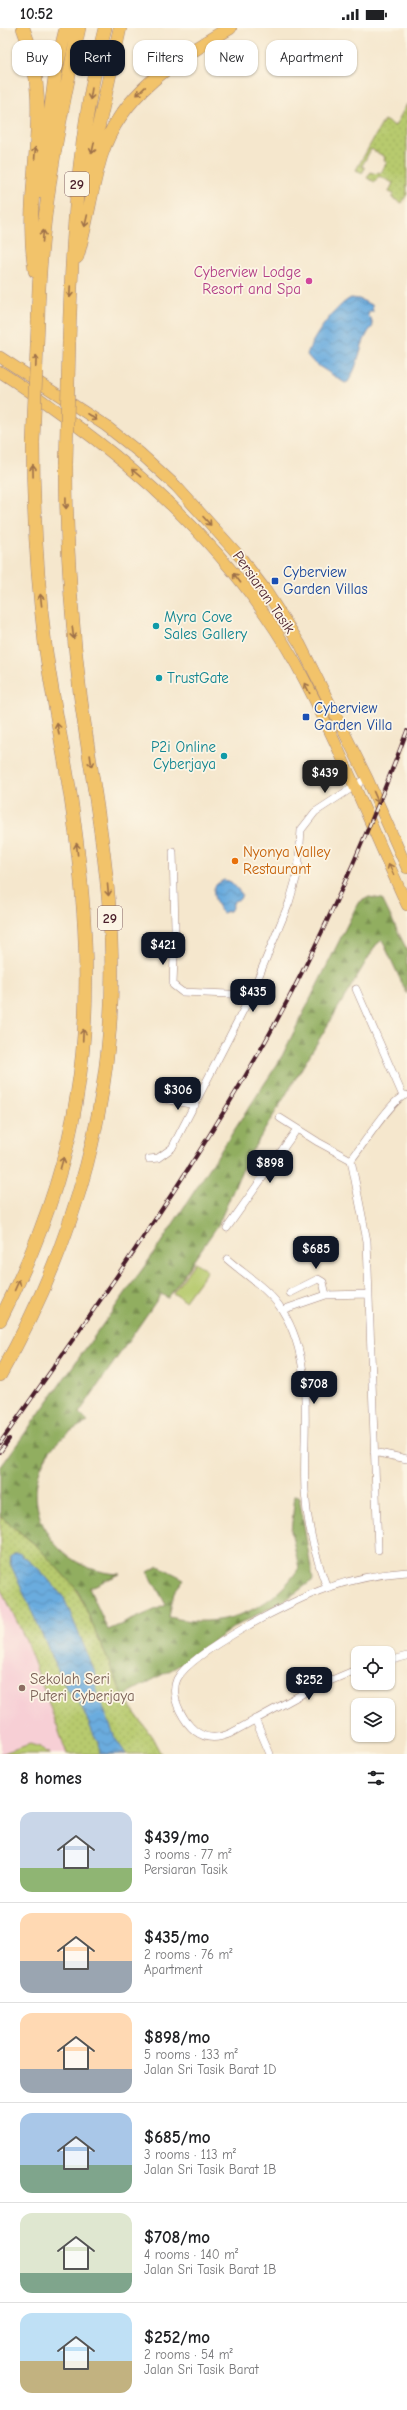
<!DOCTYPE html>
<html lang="en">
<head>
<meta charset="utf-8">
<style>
  :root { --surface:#fff; --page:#f2f2f2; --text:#202124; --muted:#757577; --line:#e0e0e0; --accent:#111827 }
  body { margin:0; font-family:"Comic Neue",sans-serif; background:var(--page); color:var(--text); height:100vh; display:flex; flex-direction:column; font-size:15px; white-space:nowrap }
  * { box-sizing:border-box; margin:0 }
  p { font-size:13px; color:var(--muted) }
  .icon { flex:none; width:22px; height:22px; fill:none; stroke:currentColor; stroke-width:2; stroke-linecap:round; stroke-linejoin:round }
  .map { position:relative; height:1726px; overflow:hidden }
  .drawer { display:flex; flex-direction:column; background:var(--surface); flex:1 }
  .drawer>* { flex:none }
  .banner { position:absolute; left:12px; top:12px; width:383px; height:36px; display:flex; gap:8px }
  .controls { position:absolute; left:351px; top:1618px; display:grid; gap:8px }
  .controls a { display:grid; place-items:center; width:44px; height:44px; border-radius:8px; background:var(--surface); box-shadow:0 1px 3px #0004; font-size:20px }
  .price { position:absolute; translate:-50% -34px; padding:0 9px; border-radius:8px; background:var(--accent); color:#fff; font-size:13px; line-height:26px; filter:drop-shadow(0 1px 2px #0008) }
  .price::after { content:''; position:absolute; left:50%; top:24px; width:12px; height:9px; margin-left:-6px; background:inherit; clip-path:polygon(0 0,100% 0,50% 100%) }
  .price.selected { background:#222; color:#fff }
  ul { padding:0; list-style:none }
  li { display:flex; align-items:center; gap:12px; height:100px; padding:0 20px }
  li+li { border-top:1px solid var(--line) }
  li span { display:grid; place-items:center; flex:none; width:112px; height:80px; border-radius:12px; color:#555 }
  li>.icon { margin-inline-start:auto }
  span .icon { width:48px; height:48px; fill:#fffc; stroke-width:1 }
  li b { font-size:17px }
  h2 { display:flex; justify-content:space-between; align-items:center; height:48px; padding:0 20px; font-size:17px }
  .pill { padding:0 14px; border-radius:12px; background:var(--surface); box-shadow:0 1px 3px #0004; font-size:14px; line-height:36px }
  .pill.selected { background:var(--accent); color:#fff }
  .status { display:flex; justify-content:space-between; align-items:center; height:28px; padding:0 20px; background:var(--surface); direction:ltr }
  .status svg { height:11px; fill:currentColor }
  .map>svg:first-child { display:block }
  .built { fill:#f7cfd5 }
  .green { fill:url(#green-dots); stroke:#80744c }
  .forest { fill:url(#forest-firs); stroke:#6e6646 }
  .pitch { fill:#b7ca6e; stroke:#80744c }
  .water { fill:url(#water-waves); stroke:#5a6684 }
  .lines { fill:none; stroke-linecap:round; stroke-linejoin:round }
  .street-casing { stroke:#a0837c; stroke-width:8 }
  .primary-casing { stroke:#a0837c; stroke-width:12 }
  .highway-casing { stroke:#a0837c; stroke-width:14 }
  .street { stroke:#fff; stroke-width:7 }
  .primary { stroke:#f2c36a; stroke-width:11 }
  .highway { stroke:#f2c36a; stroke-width:13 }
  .rail-casing { stroke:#4a1f2b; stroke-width:4 }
  .rail { stroke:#fcf5e5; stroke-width:2.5; stroke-dasharray:8; stroke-linecap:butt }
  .highway-bridge-casing { stroke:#a0837c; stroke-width:14; stroke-linecap:butt }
  .highway-bridge { stroke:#f2c36a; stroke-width:13 }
  .oneway { stroke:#9e714a }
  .hotel-dot { fill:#d1479c; stroke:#fcf5e5; stroke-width:1.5 }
  .transit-dot { fill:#1a4fb4; stroke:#fcf5e5; stroke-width:1.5 }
  .culture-dot { fill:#0f9aa8; stroke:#fcf5e5; stroke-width:1.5 }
  .food-dot { fill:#e8710a; stroke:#fcf5e5; stroke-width:1.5 }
  .education-dot { fill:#8d6e63; stroke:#fcf5e5; stroke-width:1.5 }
  .labels { text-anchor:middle; stroke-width:3.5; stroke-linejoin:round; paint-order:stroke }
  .shield { fill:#fcf5e5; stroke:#7f5f63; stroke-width:1 }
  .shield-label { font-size:14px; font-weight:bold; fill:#4a1f2b }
  .hotel-label { font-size:15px; fill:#b23c85; stroke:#fcf5e5; text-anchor:end }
  .transit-label { font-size:15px; fill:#164399; stroke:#fcf5e5; text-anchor:start }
  .street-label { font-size:15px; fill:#4a1f2b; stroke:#fcf5e5 }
  .culture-label { font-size:15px; fill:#0d838f; stroke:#fcf5e5; text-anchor:start }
  .food-label { font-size:15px; fill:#c56008; stroke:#fcf5e5; text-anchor:start }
  .education-label { font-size:15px; fill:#785e54; stroke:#fcf5e5; text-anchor:start }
</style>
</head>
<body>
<div class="status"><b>10:52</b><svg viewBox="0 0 49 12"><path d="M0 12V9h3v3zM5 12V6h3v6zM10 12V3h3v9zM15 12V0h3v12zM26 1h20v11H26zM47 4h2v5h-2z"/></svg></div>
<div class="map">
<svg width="407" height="1726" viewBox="0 0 407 1726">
  <defs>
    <pattern id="green-dots" width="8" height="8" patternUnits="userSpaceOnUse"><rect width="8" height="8" fill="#b7ca6e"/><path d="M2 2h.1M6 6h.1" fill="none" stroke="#9fad5f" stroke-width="1.8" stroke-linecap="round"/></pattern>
    <pattern id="forest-firs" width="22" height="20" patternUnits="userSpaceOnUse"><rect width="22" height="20" fill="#91ae61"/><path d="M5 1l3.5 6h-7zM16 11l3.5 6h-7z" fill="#788d50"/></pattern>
    <pattern id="water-waves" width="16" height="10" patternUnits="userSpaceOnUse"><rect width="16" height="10" fill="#6aacde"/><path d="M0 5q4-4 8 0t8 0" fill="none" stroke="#598bb4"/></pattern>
  </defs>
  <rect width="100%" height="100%" fill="#fcf5e5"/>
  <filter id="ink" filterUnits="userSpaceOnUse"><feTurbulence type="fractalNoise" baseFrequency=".025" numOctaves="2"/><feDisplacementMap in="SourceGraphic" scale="8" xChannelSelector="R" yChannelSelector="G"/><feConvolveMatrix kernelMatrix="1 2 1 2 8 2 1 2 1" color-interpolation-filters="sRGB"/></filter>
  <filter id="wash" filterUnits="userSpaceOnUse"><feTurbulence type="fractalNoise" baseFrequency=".012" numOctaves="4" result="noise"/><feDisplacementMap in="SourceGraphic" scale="16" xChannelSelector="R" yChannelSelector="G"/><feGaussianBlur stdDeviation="0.9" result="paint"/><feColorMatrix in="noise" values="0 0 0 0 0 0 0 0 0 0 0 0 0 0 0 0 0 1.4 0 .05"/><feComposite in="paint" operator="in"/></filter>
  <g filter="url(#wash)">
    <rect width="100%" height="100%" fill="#f5e7cd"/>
    <path class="built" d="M0,1558L27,1615L67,1726H0Z"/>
    <path class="green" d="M407,76V166L402,175L392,170L394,166L389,164L393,155L379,148L375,154L367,150L371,144L376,146L378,144L381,145L387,134L384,132L385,129L371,121L362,138L365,140L362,145L356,142L384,92L395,98Z
      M0,1488L54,1532L75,1559L98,1604L128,1675L152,1709L161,1726H67L27,1615L0,1558Z"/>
    <path class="forest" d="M369,869L382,871L407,922V966L382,912L376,917L246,1133L218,1197L168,1270L161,1266L79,1385L88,1394C2,1430 30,1542 120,1546L89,1560L108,1602L166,1577L148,1544L159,1538L184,1551L174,1564L169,1589C220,1602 270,1584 299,1540L291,1503L295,1467L299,1468L313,1552L287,1571L234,1599L178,1638L123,1668L78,1563L37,1518L0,1488V1440L154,1225L280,1032L358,875Z"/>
    <path class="pitch" d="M195,1234L207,1243L185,1273L173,1265Z
      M30,1716L40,1719L50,1726H0Z"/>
    <path class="water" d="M351,270L359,271L372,277L373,284H369L368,288L371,291L373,298C359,312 360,337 348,354L345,355L314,335L307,327C311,311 336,277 351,270Z
      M224,852L231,854L242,866L240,871L234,873L231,882L223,885C217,880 210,863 216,857C218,855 222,853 224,852Z
      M15,1525H19L41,1543L64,1570L96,1647V1661L115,1710L126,1726H100L99,1713L94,1708L82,1679L66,1660L10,1535L11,1529Z"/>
  </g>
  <g filter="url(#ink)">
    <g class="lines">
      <g class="street-casing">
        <path id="street" d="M173,824L175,899L173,957L182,964L251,967
          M356,961L403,1068
          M165,1071L195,1077
          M280,1090L318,1114L351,1132
          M149,1131L158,1130L172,1120L251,967L289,875L298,844L301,802L315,784L367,750
          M351,1132L367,1213L378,1522
          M351,1132C362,1119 392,1070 406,1067
          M227,1200L297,1101
          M227,1231C245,1247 269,1261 282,1282C316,1336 302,1403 305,1463C307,1497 315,1528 327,1560
          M290,1265L318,1251L323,1254L326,1267
          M282,1282L326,1267L368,1266
          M374,1424L407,1431
          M388,1633L407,1628
          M358,1641L313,1660L231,1705C207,1716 191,1705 180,1683C175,1673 172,1662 177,1651C191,1624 296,1570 327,1560C353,1551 379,1546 407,1544
          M255,1691L270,1726"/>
      </g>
      <g class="primary-casing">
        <path id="primary" d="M0,329L106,398L140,425L176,458L242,531L264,560L300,616L367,750L407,840
          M0,344C23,358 44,374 65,389C158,456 240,536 296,636C338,713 370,797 407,877"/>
      </g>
      <g class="highway-casing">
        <path id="highway" d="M23,0C56,80 21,161 35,243
          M85,160L120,0
          M42,164L43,140L56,41L66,0
          M77,229C87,196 91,161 101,128C120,66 177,31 230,0
          M38,293C39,195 58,96 79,0
          M69,314C72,209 78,103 105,0
          M0,1292C36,1222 65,1146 77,1067C93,970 85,868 71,771C63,719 52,668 45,616C37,549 33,481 33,414
          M0,1347C76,1215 118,1064 111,912C108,829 91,748 80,665C71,589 66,513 66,436"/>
      </g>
      <use href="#street" class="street"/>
      <use href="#primary" class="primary"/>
      <use href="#highway" class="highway"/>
      <g class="rail-casing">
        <path id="rail" d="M0,1415C87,1292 174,1170 250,1040C313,933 363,819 407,703
          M0,1424L9,1411"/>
      </g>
      <use href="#rail" class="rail"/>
      <g class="highway-bridge-casing">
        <path id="highway-bridge" d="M33,414L38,293
          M66,436L69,314"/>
      </g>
      <use href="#highway-bridge" class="highway-bridge"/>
    </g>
    <defs><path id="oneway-shaft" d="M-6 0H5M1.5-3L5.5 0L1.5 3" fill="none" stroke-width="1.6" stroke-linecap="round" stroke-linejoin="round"/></defs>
    <g class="oneway">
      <use href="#oneway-shaft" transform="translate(141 63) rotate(136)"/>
      <use href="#oneway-shaft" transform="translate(91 66) rotate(99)"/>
      <use href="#oneway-shaft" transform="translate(93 120) rotate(102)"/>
      <use href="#oneway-shaft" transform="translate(35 125) rotate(-86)"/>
      <use href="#oneway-shaft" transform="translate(86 193) rotate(103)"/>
      <use href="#oneway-shaft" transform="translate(43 208) rotate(-85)"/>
      <use href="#oneway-shaft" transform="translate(70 264) rotate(92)"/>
      <use href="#oneway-shaft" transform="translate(36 333) rotate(-88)"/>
      <use href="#oneway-shaft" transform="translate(92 389) rotate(33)"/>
      <use href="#oneway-shaft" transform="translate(33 443) rotate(-91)"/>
      <use href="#oneway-shaft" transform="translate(136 445) rotate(-140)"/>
      <use href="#oneway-shaft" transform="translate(66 475) rotate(89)"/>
      <use href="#oneway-shaft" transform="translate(207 493) rotate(48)"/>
      <use href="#oneway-shaft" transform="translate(237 550) rotate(-127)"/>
      <use href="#oneway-shaft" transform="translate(41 572) rotate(-96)"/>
      <use href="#oneway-shaft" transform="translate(73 605) rotate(83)"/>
      <use href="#oneway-shaft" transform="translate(307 660) rotate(-117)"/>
      <use href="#oneway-shaft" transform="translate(58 701) rotate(-100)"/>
      <use href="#oneway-shaft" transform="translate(91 733) rotate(82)"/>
      <use href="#oneway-shaft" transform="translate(376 769) rotate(66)"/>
      <use href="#oneway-shaft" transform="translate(77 821) rotate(-96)"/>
      <use href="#oneway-shaft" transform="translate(391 841) rotate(-114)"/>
      <use href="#oneway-shaft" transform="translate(108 862) rotate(85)"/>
      <use href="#oneway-shaft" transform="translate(83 1007) rotate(-87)"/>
      <use href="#oneway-shaft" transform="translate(62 1135) rotate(-74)"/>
      <use href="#oneway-shaft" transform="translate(17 1257) rotate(-66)"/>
    </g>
  </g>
  <circle class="hotel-dot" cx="309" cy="253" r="4"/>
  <g class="transit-dot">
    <rect x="271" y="549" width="8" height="8" rx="2"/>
    <rect x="302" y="685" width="8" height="8" rx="2"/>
  </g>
  <g class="culture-dot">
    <circle cx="156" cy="598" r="4"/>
    <circle cx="159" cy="650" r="4"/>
    <circle cx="224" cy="728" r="4"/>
  </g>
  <circle class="food-dot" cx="235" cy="833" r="4"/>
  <circle class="education-dot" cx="22" cy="1660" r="4"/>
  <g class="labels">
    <g class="shield">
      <rect x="65" y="144" width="24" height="24" rx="3"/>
      <rect x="98" y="878" width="24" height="24" rx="3"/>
    </g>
    <g class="shield-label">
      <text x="77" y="161">29</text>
      <text x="110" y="895">29</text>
    </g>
    <g class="hotel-label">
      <text x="301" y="249">Cyberview Lodge<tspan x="301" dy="17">Resort and Spa</tspan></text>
    </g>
    <g class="transit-label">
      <text x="283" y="549">Cyberview<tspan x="283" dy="17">Garden Villas</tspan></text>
      <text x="314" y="685">Cyberview<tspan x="314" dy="17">Garden Villa</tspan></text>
    </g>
    <g class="street-label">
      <text transform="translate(264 564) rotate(55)" y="5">Persiaran Tasik</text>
    </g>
    <g class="culture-label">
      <text x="164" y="594">Myra Cove<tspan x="164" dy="17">Sales Gallery</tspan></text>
      <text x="167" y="655">TrustGate</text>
      <text x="216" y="724" text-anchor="end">P2i Online<tspan x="216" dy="17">Cyberjaya</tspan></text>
    </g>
    <g class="food-label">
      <text x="243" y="829">Nyonya Valley<tspan x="243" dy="17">Restaurant</tspan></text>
    </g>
    <g class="education-label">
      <text x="30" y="1656">Sekolah Seri<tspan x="30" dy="17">Puteri Cyberjaya</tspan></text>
    </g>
  </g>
</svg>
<div class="controls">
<a><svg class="icon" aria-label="locate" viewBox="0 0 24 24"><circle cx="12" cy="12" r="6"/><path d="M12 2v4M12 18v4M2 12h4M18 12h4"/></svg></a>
<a><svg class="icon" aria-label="layers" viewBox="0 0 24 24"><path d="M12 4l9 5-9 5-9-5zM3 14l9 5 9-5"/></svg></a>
</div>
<b class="price selected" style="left:325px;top:766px">$439</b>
<b class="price" style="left:163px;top:938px">$421</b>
<b class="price" style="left:253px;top:985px">$435</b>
<b class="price" style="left:178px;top:1083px">$306</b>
<b class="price" style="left:270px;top:1156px">$898</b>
<b class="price" style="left:316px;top:1242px">$685</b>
<b class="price" style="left:314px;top:1377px">$708</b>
<b class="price" style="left:309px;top:1673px">$252</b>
<div class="banner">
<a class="pill">Buy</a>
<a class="pill selected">Rent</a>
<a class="pill">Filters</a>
<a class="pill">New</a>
<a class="pill">Apartment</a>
</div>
</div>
<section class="drawer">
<h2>8 homes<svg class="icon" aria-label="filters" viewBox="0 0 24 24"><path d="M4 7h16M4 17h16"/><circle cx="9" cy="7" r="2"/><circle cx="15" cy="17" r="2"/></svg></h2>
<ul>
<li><span style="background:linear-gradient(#c9d6e8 70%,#8fb573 0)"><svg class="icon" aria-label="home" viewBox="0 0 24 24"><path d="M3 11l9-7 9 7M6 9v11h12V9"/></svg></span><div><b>$439/mo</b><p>3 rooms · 77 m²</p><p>Persiaran Tasik</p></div></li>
<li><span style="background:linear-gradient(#ffd9b3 60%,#9aa5b1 0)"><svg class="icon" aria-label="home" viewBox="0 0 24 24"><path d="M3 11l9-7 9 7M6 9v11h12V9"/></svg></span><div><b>$435/mo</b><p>2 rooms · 76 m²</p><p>Apartment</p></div></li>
<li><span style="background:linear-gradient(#ffd9b3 70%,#9aa5b1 0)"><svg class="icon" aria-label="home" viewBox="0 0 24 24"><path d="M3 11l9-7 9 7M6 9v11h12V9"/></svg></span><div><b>$898/mo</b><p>5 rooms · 133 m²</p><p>Jalan Sri Tasik Barat 1D</p></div></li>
<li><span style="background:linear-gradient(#a9c7e8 65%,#7fa58c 0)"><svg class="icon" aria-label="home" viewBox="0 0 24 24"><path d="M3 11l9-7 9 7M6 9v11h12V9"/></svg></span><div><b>$685/mo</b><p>3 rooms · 113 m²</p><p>Jalan Sri Tasik Barat 1B</p></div></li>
<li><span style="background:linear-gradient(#dfe7d0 75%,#7fa58c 0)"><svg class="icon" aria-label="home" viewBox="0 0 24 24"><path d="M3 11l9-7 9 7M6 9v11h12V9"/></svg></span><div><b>$708/mo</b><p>4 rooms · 140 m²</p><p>Jalan Sri Tasik Barat 1B</p></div></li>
<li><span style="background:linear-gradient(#bfe0f5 60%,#c2b280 0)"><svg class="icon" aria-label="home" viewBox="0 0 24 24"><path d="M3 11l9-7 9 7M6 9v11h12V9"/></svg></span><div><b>$252/mo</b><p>2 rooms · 54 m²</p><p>Jalan Sri Tasik Barat</p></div></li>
</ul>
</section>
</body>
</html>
